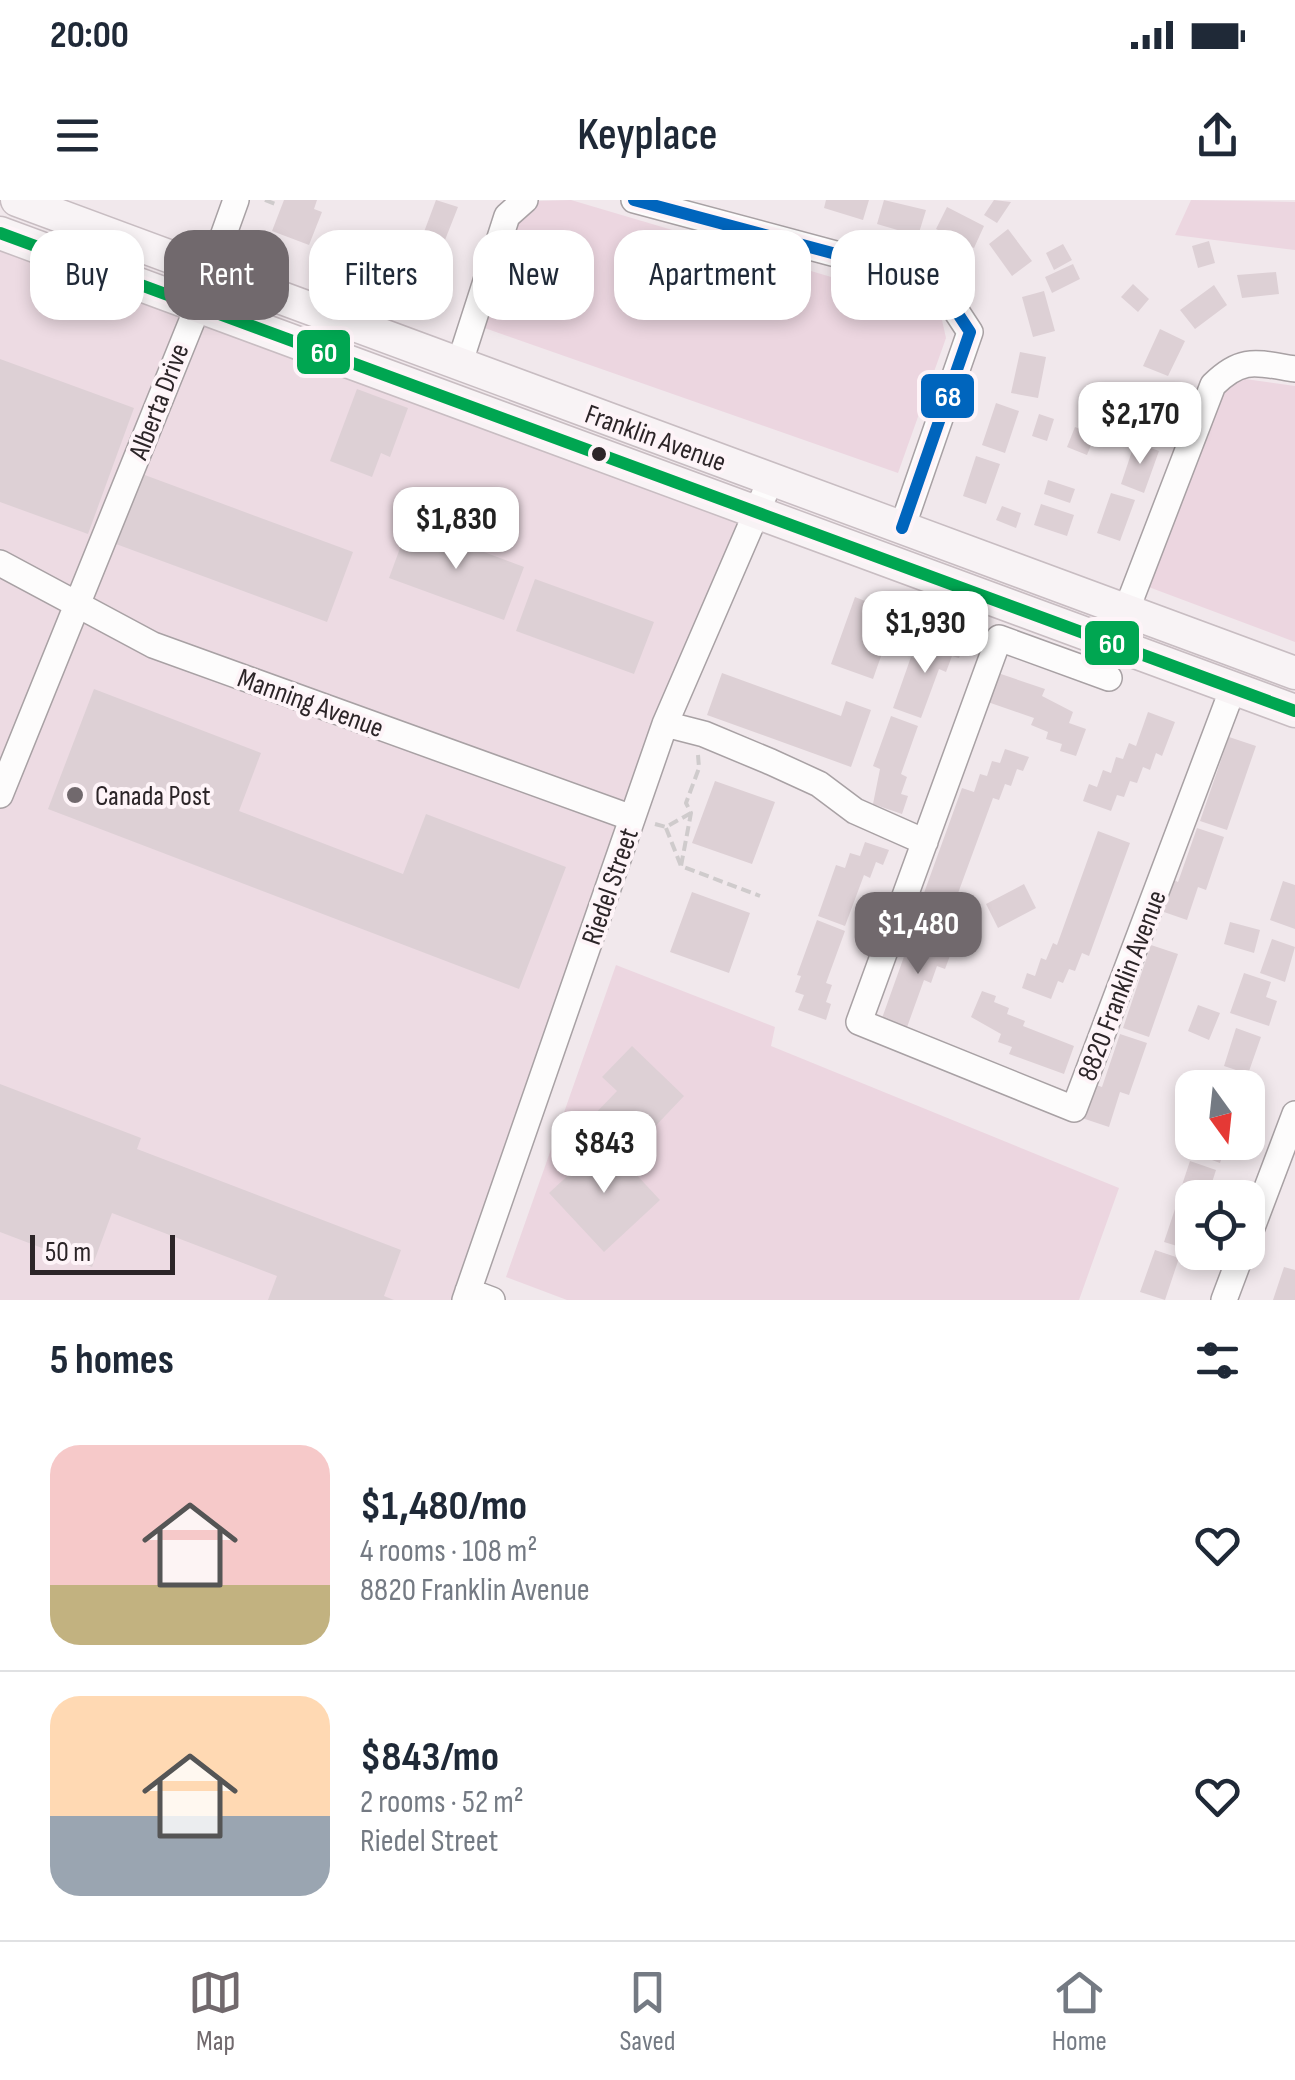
<!DOCTYPE html>
<html lang="en">
<head>
<meta charset="utf-8">
<style>
  :root { --surface:#fff; --page:#f2f2f3; --text:#1f2937; --muted:#747a83; --line:#e0e1e3; --accent:#71696d }
  body { margin:0; font-family:"Sofia Sans Condensed",sans-serif; background:var(--page); color:var(--text); height:100vh; display:flex; flex-direction:column; font-size:38px; white-space:nowrap }
  * { box-sizing:border-box; margin:0 }
  p { font-size:32px; color:var(--muted) }
  .icon { flex:none; width:55px; height:55px; fill:none; stroke:currentColor; stroke-width:2; stroke-linecap:round; stroke-linejoin:round }
  .map { position:relative; height:1100px; overflow:hidden }
  .details { display:flex; flex-direction:column; background:var(--surface); flex:1 }
  .details>* { flex:none }
  .hud { position:absolute; left:30px; top:30px; width:1235px; height:90px; display:flex; gap:20px }
  .needle { width:65px; rotate:165deg }
  .fabs { position:absolute; left:1175px; top:870px; display:grid; gap:20px }
  .fabs a { display:grid; place-items:center; width:90px; height:90px; border-radius:20px; background:var(--surface); box-shadow:0 5px 15px #0003; font-size:50px }
  .scale { position:absolute; left:30px; bottom:25px; width:145px; box-sizing:border-box; padding-left:10px; border:5px solid #2c2528; border-top:0; font-size:28px; line-height:35px; white-space:nowrap; color:#2c2528; -webkit-text-stroke:8px #fef4f8; paint-order:stroke }
  .price { position:absolute; translate:-50% -85px; padding:0 22px; border-radius:20px; background:#fff; color:#222; font-size:32px; line-height:65px; filter:drop-shadow(0 2px 5px #0008) }
  .price::after { content:''; position:absolute; left:50%; top:60px; width:30px; height:22px; margin-left:-15px; background:inherit; clip-path:polygon(0 0,100% 0,50% 100%) }
  .price.selected { background:var(--accent); color:#fff }
  ul { padding:0; list-style:none }
  li { display:flex; align-items:center; gap:30px; height:250px; padding:0 50px }
  li+li { border-top:2px solid var(--line) }
  li span { display:grid; place-items:center; flex:none; width:280px; height:200px; border-radius:30px; color:#555 }
  li>.icon { margin-inline-start:auto }
  span .icon { width:120px; height:120px; fill:#fffc; stroke-width:1 }
  li b { font-size:42px }
  h2 { display:flex; justify-content:space-between; align-items:center; height:120px; padding:0 50px; font-size:42px }
  .pill { padding:0 35px; border-radius:30px; background:var(--surface); box-shadow:0 5px 15px #0003; font-size:35px; line-height:90px }
  .pill.selected { background:var(--accent); color:#fff }
  .status { display:flex; justify-content:space-between; align-items:center; height:70px; padding:0 50px; background:var(--surface); direction:ltr }
  .status svg { height:28px; fill:currentColor }
  header { display:flex; justify-content:space-between; align-items:center; height:130px; padding:0 50px; background:var(--surface); font-size:45px; font-weight:600 }
  .menu { display:flex; justify-content:space-around; align-items:center; height:140px; border-top:2px solid var(--line); background:var(--surface); font-size:28px; color:var(--muted) }
  .menu a { display:grid; justify-items:center; gap:5px }
  .menu .selected { color:var(--accent) }
  .map>svg:first-child { display:block }
  .built { fill:#eddbe3 }
  .green { fill:#ecd6e0 }
  .building { fill:#ddd0d5 }
  .lines { fill:none; stroke-linecap:round; stroke-linejoin:round }
  .minor-casing { stroke:#a8a1a4; stroke-width:28 }
  .major-casing { stroke:#c8bdc2; stroke-width:35 }
  .path { stroke:#cfcbcc; stroke-width:4; stroke-dasharray:10 5; stroke-linecap:butt }
  .minor { stroke:#fdfcfc; stroke-width:25 }
  .major { stroke:#f8f3f5; stroke-width:32 }
  .bus-1-casing { stroke:#fef4f8; stroke-width:20 }
  .bus-2-casing { stroke:#fef4f8; stroke-width:20 }
  .bus-1 { stroke:#00a651; stroke-width:12 }
  .bus-2 { stroke:#0065bd; stroke-width:12 }
  .bus-dot { fill:#2c2528; stroke:#fef4f8; stroke-width:4 }
  .poi-dot { fill:#71696d; stroke:#fef4f8; stroke-width:4 }
  .labels { text-anchor:middle; stroke-width:8; stroke-linejoin:round; paint-order:stroke }
  .street-label { font-size:28px; fill:#2c2528; stroke:#fef4f8 }
  .poi-label { font-size:28px; fill:#2c2528; stroke:#fef4f8; text-anchor:start }
  .line-badge { stroke:#fef4f8; stroke-width:4 }
  .badge-label { font-size:28px; text-anchor:middle; font-weight:bold; fill:#fff }
</style>
</head>
<body>
<div class="status"><b>20:00</b><svg viewBox="0 0 49 12"><path d="M0 12V9h3v3zM5 12V6h3v6zM10 12V3h3v9zM15 12V0h3v12zM26 1h20v11H26zM47 4h2v5h-2z"/></svg></div>
<header><svg class="icon" aria-label="menu" viewBox="0 0 24 24"><path d="M4 6h16M4 12h16M4 18h16"/></svg>Keyplace<svg class="icon" aria-label="share" viewBox="0 0 24 24"><path d="M12 15V3M7 8l5-5 5 5M5 13v7h14v-7"/></svg></header>
<div class="map">
<svg width="1295" height="1100" viewBox="0 0 1295 1100">
  <rect width="100%" height="100%" fill="#f1e8ec"/>
  <path class="built" d="M0,33L758,312L463,1100H0Z"/>
  <path class="green" d="M571,0L929,106L942,120L946,138L898,273L479,126L522,15L537,1Z
    M1191,0L1295,2V50L1175,35Z
    M1238,178L1295,186V442L1146,386L1220,191Z
    M616,765L775,827L771,846L1119,988L1079,1100H567L506,1077Z"/>
  <path class="building" d="M284,0H317L314,9L322,12L309,45L272,31Z
    M436,0L458,7L445,40L424,32Z
    M826,0H869L863,20L824,8Z
    M884,0L926,10L918,36L877,24Z
    M994,0L1011,2L997,23L984,15Z
    M947,7L984,26L974,48L936,29Z
    M1008,29L1032,61L1012,76L989,44Z
    M1209,41L1215,63L1198,68L1192,46Z
    M1063,44L1072,60L1054,70L1046,53Z
    M417,48L440,57L424,97L401,89Z
    M368,64L389,71L383,89L362,82Z
    M1073,64L1080,79L1052,93L1045,77Z
    M1276,72L1279,94L1242,98L1237,75Z
    M1133,84L1149,99L1138,112L1121,97Z
    M1214,85L1227,105L1195,129L1180,110Z
    M1044,91L1055,131L1033,137L1022,97Z
    M1160,129L1185,141L1168,176L1143,166Z
    M1020,152L1046,157L1038,198L1011,193Z
    M0,159L134,208L88,334L0,302Z
    M1137,182L1178,198L1163,236L1140,230L1146,210L1128,204Z
    M357,189L408,208L390,257L381,253L372,277L330,261Z
    M996,203L1019,211L1005,253L982,245Z
    M1039,214L1054,219L1047,241L1032,236Z
    M1075,227L1095,235L1087,255L1067,247Z
    M1135,242L1159,251L1144,293L1121,284Z
    M976,256L1000,264L986,304L963,296Z
    M142,274L353,352L327,422L116,344Z
    M1048,280L1075,289L1070,303L1044,294Z
    M1111,293L1135,300L1120,341L1097,333Z
    M1041,304L1074,315L1067,336L1034,325Z
    M1002,306L1021,313L1016,328L996,320Z
    M409,324L524,367L504,420L389,378Z
    M535,379L654,422L634,474L516,431Z
    M855,397L875,405L877,398L899,405L873,479L831,464Z
    M940,436L964,445L959,458L952,456L946,472L939,469L921,518L893,508L911,457L921,461L926,446L935,449Z
    M992,471L1045,489L1042,496L1073,512L1069,523L1086,529L1076,556L1060,551L1062,544L1046,539L1048,532L1031,525L1034,518L982,500Z
    M722,473L841,516L846,501L871,510L851,567L707,515Z
    M94,489L261,553L239,611L403,674L426,614L566,667L519,789L48,609Z
    M1148,512L1175,522L1162,556L1156,553L1150,570L1143,567L1137,583L1130,581L1124,597L1117,595L1111,611L1083,601L1089,584L1097,587L1103,570L1111,573L1116,557L1123,559L1129,543L1136,546Z
    M891,516L918,526L901,574L907,577L901,594L908,596L902,614L873,604L880,569L873,566Z
    M1229,537L1256,546L1227,630L1200,621Z
    M1005,549L1029,557L1023,571L1017,569L1011,586L1005,584L999,600L993,598L950,715L920,704L962,588L974,592L980,574L987,576L992,561L1000,563Z
    M715,581L775,602L752,664L692,643Z
    M1197,628L1224,637L1206,690L1198,687L1187,720L1161,711L1172,679L1178,682Z
    M1098,631L1130,643L1089,756L1082,753L1075,771L1069,769L1063,783L1058,781L1051,799L1022,788L1027,773L1035,776L1041,758L1046,760L1053,743L1057,745Z
    M865,642L889,650L883,665L876,662L870,678L864,675L845,726L818,716L836,665L845,668L850,653L860,656Z
    M1283,681L1295,685V729L1270,720Z
    M1024,684L1036,708L998,728L986,704Z
    M692,692L750,713L729,773L670,752Z
    M817,720L845,731L826,783L832,785L826,802L831,804L826,820L798,810L804,795L795,792L801,776L797,775Z
    M1230,722L1260,730L1254,753L1224,744Z
    M935,730L964,740L958,756L951,753L945,769L937,766L931,783L924,780L906,830L881,821L906,751L918,756L923,743L929,745Z
    M1272,739L1295,747L1285,782L1260,773Z
    M1151,745L1178,754L1149,837L1123,828Z
    M1244,773L1271,782L1266,797L1277,801L1269,826L1230,813Z
    M982,791L996,796L994,802L1009,808L1007,814L1025,821L1023,826L1074,846L1064,874L1009,854L1012,847L998,842L1001,834L971,817Z
    M1198,805L1220,813L1209,840L1188,831Z
    M1236,828L1261,837L1248,874L1224,866Z
    M1120,834L1147,843L1129,895L1120,892L1109,927L1082,918L1093,884L1102,887Z
    M632,846L684,896L629,954L591,918L617,891L602,877Z
    M1223,875L1248,884L1247,888H1218Z
    M0,884L141,938L137,949L401,1050L384,1096L394,1100H268L277,1076L112,1013L92,1067L0,1032Z
    M605,941L660,1000L604,1052L549,993Z
    M1199,942H1227L1220,963L1196,954Z
    M1190,961L1216,970L1207,998H1192V1006L1177,1000Z
    M1176,1006L1192,1012V1034L1187,1049L1164,1042Z
    M1155,1050L1179,1058L1165,1100L1140,1092Z
    M1284,1067L1295,1070V1100H1273Z"/>
  <g class="lines">
    <g class="minor-casing">
      <path id="minor" d="M634,0L877,65L945,94L970,132L902,328
        M459,165L507,16L525,0
        M0,363L153,445L632,618
        M1113,445L1213,185C1242,156 1257,163 1295,169
        M1109,478L999,438L859,822L1074,909L1233,488
        M665,524L704,534L771,562L819,584L855,611L925,642
        M0,595L198,106L236,0
        M1248,1038L1295,914
        M468,1091L492,1100
        M465,1100L665,524L771,279
        M1224,1100L1242,1052"/>
    </g>
    <g class="major-casing">
      <path id="major" d="M17,0L1295,473
        M0,33L1295,511"/>
    </g>
    <path class="path" d="M265,0L275,4
      M698,555L699,568L686,603L691,613L681,666L760,696
      M655,624L666,627L691,613
      M666,628L681,666"/>
    <use href="#minor" class="minor"/>
    <use href="#major" class="major"/>
    <g class="bus-1-casing">
      <path id="bus-1" d="M0,33L1295,511"/>
    </g>
    <g class="bus-2-casing">
      <path id="bus-2" d="M634,0L877,65L945,94L970,132L902,328"/>
    </g>
    <use href="#bus-1" class="bus-1"/>
    <use href="#bus-2" class="bus-2"/>
  </g>
  <circle class="bus-dot" cx="599" cy="254" r="9"/>
  <circle class="poi-dot" cx="75" cy="595" r="10"/>
  <g class="labels">
    <g class="street-label">
      <text transform="translate(158 201) rotate(-69)" y="10">Alberta Drive</text>
      <text transform="translate(656 237) rotate(20)" y="10">Franklin Avenue</text>
      <text transform="translate(311 502) rotate(20)" y="10">Manning Avenue</text>
      <text transform="translate(609 686) rotate(-71)" y="10">Riedel Street</text>
      <text transform="translate(1121 785) rotate(-69)" y="10">8820 Franklin Avenue</text>
    </g>
    <g class="poi-label">
      <text x="95" y="605">Canada Post</text>
    </g>
  </g>
  <g class="line-badge">
    <rect x="295" y="128" width="57" height="48" rx="10" fill="#00a651"/>
    <rect x="919" y="172" width="57" height="48" rx="10" fill="#0065bd"/>
    <rect x="1083" y="419" width="58" height="48" rx="10" fill="#00a651"/>
  </g>
  <g class="badge-label">
    <text x="324" y="162">60</text>
    <text x="948" y="206">68</text>
    <text x="1112" y="453">60</text>
  </g>
</svg>
<div class="fabs">
<a><svg class="needle" viewBox="-14 -14 28 28"><path d="M0-13l5 13h-10z" fill="#e53935"/><path d="M0 13l5-13h-10z" fill="#747a83"/></svg></a>
<a><svg class="icon" aria-label="locate" viewBox="0 0 24 24"><circle cx="12" cy="12" r="6"/><path d="M12 2v4M12 18v4M2 12h4M18 12h4"/></svg></a>
</div>
<div class="scale">50 m</div>
<b class="price" style="left:1140px;top:267px">$2,170</b>
<b class="price" style="left:456px;top:372px">$1,830</b>
<b class="price" style="left:925px;top:476px">$1,930</b>
<b class="price selected" style="left:918px;top:777px">$1,480</b>
<b class="price" style="left:604px;top:996px">$843</b>
<div class="hud">
<a class="pill">Buy</a>
<a class="pill selected">Rent</a>
<a class="pill">Filters</a>
<a class="pill">New</a>
<a class="pill">Apartment</a>
<a class="pill">House</a>
</div>
</div>
<section class="details">
<h2>5 homes<svg class="icon" aria-label="filters" viewBox="0 0 24 24"><path d="M4 7h16M4 17h16"/><circle cx="9" cy="7" r="2"/><circle cx="15" cy="17" r="2"/></svg></h2>
<ul>
<li><span style="background:linear-gradient(#f6c9c9 70%,#c2b280 0)"><svg class="icon" aria-label="home" viewBox="0 0 24 24"><path d="M3 11l9-7 9 7M6 9v11h12V9"/></svg></span><div><b>$1,480/mo</b><p>4 rooms · 108 m²</p><p>8820 Franklin Avenue</p></div><svg class="icon" aria-label="heart" viewBox="0 0 24 24"><path d="M12 20l-8-8c-3-5 5-10 8-4 3-6 11-1 8 4z"/></svg></li>
<li><span style="background:linear-gradient(#ffd9b3 60%,#9aa5b1 0)"><svg class="icon" aria-label="home" viewBox="0 0 24 24"><path d="M3 11l9-7 9 7M6 9v11h12V9"/></svg></span><div><b>$843/mo</b><p>2 rooms · 52 m²</p><p>Riedel Street</p></div><svg class="icon" aria-label="heart" viewBox="0 0 24 24"><path d="M12 20l-8-8c-3-5 5-10 8-4 3-6 11-1 8 4z"/></svg></li>
</ul>
</section>
<nav class="menu">
<a class="selected"><svg class="icon" aria-label="map" viewBox="0 0 24 24"><path d="M3 6l6-2 6 2 6-2v14l-6 2-6-2-6 2zM9 4v14M15 6v14"/></svg>Map</a>
<a><svg class="icon" aria-label="saved" viewBox="0 0 24 24"><path d="M7 4h10v16l-5-4-5 4z"/></svg>Saved</a>
<a><svg class="icon" aria-label="home" viewBox="0 0 24 24"><path d="M3 11l9-7 9 7M6 9v11h12V9"/></svg>Home</a>
</nav>
</body>
</html>
